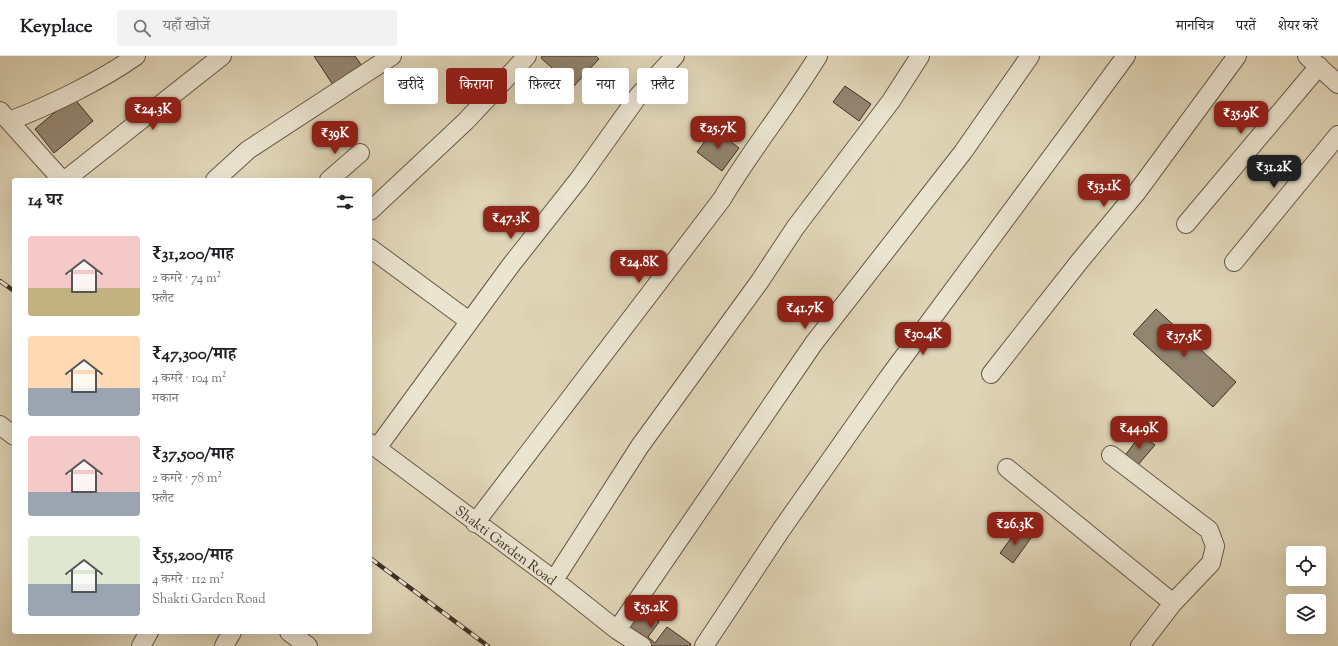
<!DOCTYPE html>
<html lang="hi">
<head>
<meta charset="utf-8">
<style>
  :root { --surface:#fff; --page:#f2f2f2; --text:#202124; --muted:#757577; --line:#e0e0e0; --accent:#8f2418 }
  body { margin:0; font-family:"Sorts Mill Goudy","Noto Serif Devanagari",serif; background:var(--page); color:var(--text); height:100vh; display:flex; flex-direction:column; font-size:15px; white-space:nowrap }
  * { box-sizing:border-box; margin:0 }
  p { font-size:13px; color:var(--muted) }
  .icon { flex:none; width:22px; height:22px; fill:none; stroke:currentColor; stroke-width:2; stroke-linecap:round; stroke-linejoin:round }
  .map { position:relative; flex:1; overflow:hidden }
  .panel { position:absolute; left:12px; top:122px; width:360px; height:456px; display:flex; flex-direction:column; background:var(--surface); border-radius:4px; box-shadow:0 4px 16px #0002 }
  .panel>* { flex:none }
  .banner { position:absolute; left:384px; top:12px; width:380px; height:36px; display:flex; gap:8px }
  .fabs { position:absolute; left:1286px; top:490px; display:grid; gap:8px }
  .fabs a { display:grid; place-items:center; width:40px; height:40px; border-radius:4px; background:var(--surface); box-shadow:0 4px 16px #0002; font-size:20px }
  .price { position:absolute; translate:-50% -34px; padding:0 9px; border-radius:8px; background:var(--accent); color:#fff; font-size:13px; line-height:26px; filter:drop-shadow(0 1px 2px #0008) }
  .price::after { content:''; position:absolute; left:50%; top:24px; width:12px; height:9px; margin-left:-6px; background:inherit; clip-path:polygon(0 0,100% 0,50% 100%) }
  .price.current { background:#222; color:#fff }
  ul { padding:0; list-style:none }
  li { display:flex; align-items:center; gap:12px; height:100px; padding:0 16px }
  li span { display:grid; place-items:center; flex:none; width:112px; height:80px; border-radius:4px; color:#555 }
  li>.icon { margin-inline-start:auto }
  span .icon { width:48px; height:48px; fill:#fffc; stroke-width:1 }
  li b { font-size:17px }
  h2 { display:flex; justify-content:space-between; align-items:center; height:48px; padding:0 16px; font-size:17px }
  .pill { padding:0 14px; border-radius:4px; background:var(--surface); box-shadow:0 4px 16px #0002; font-size:14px; line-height:36px }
  .pill.current { background:var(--accent); color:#fff }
  header { display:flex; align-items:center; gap:24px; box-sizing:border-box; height:56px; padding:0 20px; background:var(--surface); border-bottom:1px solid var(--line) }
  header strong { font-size:19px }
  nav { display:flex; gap:22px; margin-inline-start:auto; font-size:14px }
  .search { width:280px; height:36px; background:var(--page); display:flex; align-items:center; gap:10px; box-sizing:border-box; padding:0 14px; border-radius:4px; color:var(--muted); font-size:15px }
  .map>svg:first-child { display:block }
  .building { fill:#938570; stroke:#3f2f23 }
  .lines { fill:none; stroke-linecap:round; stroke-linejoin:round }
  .street-casing { stroke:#675848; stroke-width:20 }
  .street { stroke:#ebe4d0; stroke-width:18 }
  .rail-casing { stroke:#3f2f23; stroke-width:4.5 }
  .rail { stroke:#ebe4d0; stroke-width:3; stroke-dasharray:9; stroke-linecap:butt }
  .labels { text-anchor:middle; stroke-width:3; stroke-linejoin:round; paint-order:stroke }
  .street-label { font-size:14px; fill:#3f2f23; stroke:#ebe4d0 }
</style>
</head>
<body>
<header>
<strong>Keyplace</strong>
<div class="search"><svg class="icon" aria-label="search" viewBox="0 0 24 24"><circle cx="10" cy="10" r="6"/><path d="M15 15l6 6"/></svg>यहाँ खोजें</div>
<nav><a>मानचित्र</a><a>परतें</a><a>शेयर करें</a></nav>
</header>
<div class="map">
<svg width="1338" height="590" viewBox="0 0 1338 590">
  <rect width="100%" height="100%" fill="#e0d5b7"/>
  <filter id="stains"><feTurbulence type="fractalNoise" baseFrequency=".005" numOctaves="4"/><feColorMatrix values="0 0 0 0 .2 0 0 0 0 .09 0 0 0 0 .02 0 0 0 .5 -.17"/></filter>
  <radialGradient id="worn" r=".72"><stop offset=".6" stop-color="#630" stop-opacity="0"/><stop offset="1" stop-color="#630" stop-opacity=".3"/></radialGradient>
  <path class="building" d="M314,0H355L364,13L335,32Z
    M542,0H596L599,3L573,31L541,2Z
    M845,30L871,48L859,65L833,46Z
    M73,41L93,65L54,97L35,73Z
    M714,73L739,92L722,115L697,96Z
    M1156,253L1236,326L1213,351L1133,278Z
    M1141,378L1155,389L1137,410L1124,401Z
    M1018,473L1031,482L1013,507L1000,497Z
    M636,548L659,566L648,581L655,587L667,571L691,588L690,590H649L621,569Z"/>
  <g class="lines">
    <g class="street-casing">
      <path id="street" d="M1307,0L1338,28
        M0,55L62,124
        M9,65C49,50 102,24 136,0
        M65,124L222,0
        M215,124L248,94L392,0
        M329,124L360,97
        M370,155L466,65L527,0
        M1186,168L1319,10
        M370,192L469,265
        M1234,206L1338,79
        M991,318L1079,206L1137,136L1237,0
        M0,369L14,380
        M370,387L554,524L617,574L642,590
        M377,392L511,209L579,123L639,39L675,0
        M1111,399L1209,474L1215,490L1211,507L1173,547L1140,590
        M1007,412L1173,547
        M475,467L722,143C751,94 788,49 818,0
        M554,524L640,390L760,225L795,172L891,45L920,0
        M617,574L814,287L963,96L1030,0
        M289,576L308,590
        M141,590L149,576
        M224,590L232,576
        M704,590L781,474L888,322L1126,0"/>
    </g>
    <use href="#street" class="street"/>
    <g class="rail-casing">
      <path id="rail" d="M0,225L14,235
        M370,502L488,590"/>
    </g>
    <use href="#rail" class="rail"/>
  </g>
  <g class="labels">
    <g class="street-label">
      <text transform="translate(506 489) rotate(37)" y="5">Shakti Garden Road</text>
    </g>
  </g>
  <rect width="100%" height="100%" filter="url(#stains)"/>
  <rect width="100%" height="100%" fill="url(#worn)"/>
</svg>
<div class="fabs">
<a><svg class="icon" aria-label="locate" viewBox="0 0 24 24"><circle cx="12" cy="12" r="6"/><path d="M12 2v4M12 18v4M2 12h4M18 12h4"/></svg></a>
<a><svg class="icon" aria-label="layers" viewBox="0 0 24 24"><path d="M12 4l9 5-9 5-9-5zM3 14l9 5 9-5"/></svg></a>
</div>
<b class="price" style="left:153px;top:75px">₹24.3K</b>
<b class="price" style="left:1241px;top:79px">₹35.9K</b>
<b class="price" style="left:718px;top:94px">₹25.7K</b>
<b class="price" style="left:335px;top:99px">₹39K</b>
<b class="price current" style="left:1274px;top:133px">₹31.2K</b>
<b class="price" style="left:1104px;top:152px">₹53.1K</b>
<b class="price" style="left:511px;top:184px">₹47.3K</b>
<b class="price" style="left:639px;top:228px">₹24.8K</b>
<b class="price" style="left:805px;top:274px">₹41.7K</b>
<b class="price" style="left:923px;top:300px">₹30.4K</b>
<b class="price" style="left:1184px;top:302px">₹37.5K</b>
<b class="price" style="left:1139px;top:394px">₹44.9K</b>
<b class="price" style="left:1015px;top:490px">₹26.3K</b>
<b class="price" style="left:651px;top:573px">₹55.2K</b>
<div class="banner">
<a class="pill">खरीदें</a>
<a class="pill current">किराया</a>
<a class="pill">फ़िल्टर</a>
<a class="pill">नया</a>
<a class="pill">फ़्लैट</a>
</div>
<section class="panel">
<h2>14 घर<svg class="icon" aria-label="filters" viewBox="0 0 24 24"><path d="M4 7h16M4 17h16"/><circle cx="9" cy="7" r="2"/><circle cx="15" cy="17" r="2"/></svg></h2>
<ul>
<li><span style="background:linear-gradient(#f6c9c9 65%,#c2b280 0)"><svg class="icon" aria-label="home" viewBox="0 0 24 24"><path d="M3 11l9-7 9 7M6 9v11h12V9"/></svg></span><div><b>₹31,200/माह</b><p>2 कमरे · 74 m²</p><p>फ़्लैट</p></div></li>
<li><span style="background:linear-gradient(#ffd9b3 65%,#9aa5b1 0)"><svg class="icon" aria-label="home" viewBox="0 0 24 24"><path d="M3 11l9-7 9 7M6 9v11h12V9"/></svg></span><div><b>₹47,300/माह</b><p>4 कमरे · 104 m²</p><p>मकान</p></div></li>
<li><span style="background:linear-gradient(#f6c9c9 70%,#9aa5b1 0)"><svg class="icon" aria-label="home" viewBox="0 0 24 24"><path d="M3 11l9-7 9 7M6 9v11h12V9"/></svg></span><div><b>₹37,500/माह</b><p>2 कमरे · 78 m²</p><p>फ़्लैट</p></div></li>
<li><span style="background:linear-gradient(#dfe7d0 60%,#9aa5b1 0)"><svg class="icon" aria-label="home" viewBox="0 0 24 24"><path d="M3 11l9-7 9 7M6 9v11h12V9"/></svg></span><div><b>₹55,200/माह</b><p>4 कमरे · 112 m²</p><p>Shakti Garden Road</p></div></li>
</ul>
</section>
</div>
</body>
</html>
